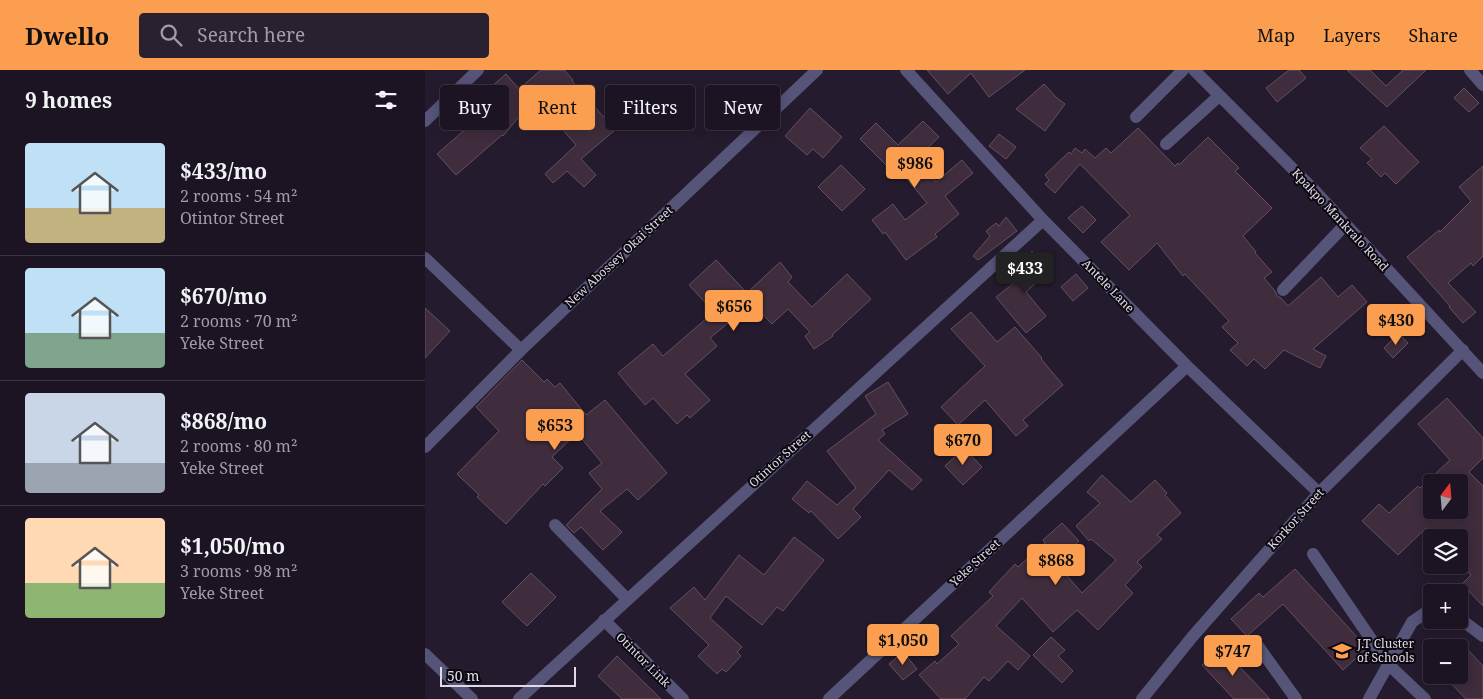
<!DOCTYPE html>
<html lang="en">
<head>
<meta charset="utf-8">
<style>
  :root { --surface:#1c1422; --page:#29212f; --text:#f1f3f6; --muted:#a09ea5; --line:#3a3340; --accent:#fb9e50 }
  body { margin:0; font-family:"Noto Serif",serif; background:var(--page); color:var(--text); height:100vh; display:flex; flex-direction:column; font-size:19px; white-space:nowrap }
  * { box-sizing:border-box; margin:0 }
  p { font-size:16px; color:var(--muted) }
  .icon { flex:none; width:28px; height:28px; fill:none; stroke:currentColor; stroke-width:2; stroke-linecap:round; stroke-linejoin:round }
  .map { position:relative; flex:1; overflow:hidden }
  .sheet { display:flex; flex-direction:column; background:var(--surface); width:425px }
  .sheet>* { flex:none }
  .hud { position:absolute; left:15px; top:15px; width:475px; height:45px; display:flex; gap:10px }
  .needle { width:32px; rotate:16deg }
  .buttons { position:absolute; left:998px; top:404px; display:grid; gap:10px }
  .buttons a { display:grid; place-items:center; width:45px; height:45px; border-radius:5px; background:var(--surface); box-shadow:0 2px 12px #0003,0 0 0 1px var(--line); font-size:25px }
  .scale { position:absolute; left:15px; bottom:12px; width:136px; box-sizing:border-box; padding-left:5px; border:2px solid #e0dae7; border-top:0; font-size:14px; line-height:18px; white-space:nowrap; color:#e0dae7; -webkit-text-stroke:4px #0c0810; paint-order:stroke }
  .price { position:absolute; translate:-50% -42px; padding:0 11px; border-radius:5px; background:var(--accent); color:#111; font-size:16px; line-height:32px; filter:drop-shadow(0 1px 2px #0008) }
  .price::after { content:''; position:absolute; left:50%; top:30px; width:15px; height:11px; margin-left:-8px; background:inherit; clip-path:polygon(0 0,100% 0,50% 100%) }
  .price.active { background:#222; color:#fff }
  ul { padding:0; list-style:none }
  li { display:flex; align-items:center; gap:15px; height:125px; padding:0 25px }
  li+li { border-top:1px solid var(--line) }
  li span { display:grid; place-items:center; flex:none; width:140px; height:100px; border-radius:5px; color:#555 }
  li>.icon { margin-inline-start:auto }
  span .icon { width:60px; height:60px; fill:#fffc; stroke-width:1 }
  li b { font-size:21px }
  h2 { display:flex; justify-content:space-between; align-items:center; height:60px; padding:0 25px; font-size:21px }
  .chip { padding:0 18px; border-radius:5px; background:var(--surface); box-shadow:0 2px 12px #0003,0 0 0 1px var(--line); font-size:18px; line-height:45px }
  .chip.active { background:var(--accent); color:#111 }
  header { display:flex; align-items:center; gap:30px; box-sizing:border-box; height:70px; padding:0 25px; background:var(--accent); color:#111 }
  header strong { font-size:24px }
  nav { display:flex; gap:28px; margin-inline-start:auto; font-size:18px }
  .search { width:350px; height:45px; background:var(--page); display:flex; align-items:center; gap:12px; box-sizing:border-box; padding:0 18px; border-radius:5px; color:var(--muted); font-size:19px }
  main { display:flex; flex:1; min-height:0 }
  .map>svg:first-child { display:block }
  .building { fill:#3f2c3c; stroke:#645061; fill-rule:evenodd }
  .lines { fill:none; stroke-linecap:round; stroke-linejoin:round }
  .minor { stroke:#565478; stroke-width:12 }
  .labels { text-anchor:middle; stroke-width:4; stroke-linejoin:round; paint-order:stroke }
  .street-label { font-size:12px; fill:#e0dae7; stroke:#0c0810 }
  .poi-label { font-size:12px; fill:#e0dae7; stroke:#0c0810; text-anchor:start }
</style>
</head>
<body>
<header>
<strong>Dwello</strong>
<div class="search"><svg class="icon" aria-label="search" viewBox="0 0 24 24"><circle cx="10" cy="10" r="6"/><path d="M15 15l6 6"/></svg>Search here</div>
<nav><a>Map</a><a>Layers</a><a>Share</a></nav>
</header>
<main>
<section class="sheet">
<h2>9 homes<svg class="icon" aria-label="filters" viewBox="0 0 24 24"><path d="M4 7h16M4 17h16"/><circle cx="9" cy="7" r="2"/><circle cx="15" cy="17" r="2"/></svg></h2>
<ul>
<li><span style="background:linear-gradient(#bfe0f5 65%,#c2b280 0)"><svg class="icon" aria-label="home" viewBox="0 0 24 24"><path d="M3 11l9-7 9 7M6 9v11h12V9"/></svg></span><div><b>$433/mo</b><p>2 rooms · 54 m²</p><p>Otintor Street</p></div></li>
<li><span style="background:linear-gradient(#bfe0f5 65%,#7fa58c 0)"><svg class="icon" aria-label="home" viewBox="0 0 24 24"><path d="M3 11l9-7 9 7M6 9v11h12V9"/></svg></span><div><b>$670/mo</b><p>2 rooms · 70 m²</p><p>Yeke Street</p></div></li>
<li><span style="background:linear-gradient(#c9d6e8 70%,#9aa5b1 0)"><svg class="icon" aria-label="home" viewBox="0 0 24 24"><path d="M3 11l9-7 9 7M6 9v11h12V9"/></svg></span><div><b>$868/mo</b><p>2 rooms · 80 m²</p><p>Yeke Street</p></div></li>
<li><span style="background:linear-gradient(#ffd9b3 65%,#8fb573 0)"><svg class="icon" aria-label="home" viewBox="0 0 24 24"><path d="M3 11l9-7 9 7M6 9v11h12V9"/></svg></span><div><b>$1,050/mo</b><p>3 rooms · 98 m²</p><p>Yeke Street</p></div></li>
</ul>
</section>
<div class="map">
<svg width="1058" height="629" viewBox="0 0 1058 629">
  <rect width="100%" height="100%" fill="#251b2e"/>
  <path class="building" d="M116,0H139L148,10L147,11L190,60L156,89L171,105L159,117L142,101L128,113L120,104L151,75L110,28L78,66L77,65L31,105L12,84L52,49L35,28L50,14L58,24L81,4L94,19Z
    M502,0H600L564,27L546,3L523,24Z
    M864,0H874L881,8L852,32L841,18Z
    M922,0H945L961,16L978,0H1001L962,37Z
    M619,14L632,28L640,34L620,61L591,39Z
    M1039,18L1054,33L1044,42L1029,28Z
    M385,38L417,67L398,88L388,79L382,85L360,66Z
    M498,51L514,67L492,88L511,112L537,90L548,103L520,126L534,144L510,164L512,167L481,190L460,162L458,164L447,150L468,134L480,150L502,133L477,103L473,107L435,69L451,53L473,75Z
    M959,56L994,92L971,114L960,103L956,107L942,93L947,89L935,78Z
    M713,58L750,96L753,93L754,95L783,67L814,98L810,101L847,138L818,166L831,182L830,183L847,202L839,208L850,221L852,226L856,228L863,236L896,207L913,227L927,215L942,232L888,279L901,286L895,298L859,280L840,299L829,289L822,296L805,280L813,273L797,257L804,251L760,204L758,206L732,173L704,200L676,172L705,145L655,94L630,123L620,114L624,110L620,105L644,82L646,84L650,78L657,83L660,79L670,88L681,78L686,83Z
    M574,64L591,77L581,89L564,76Z
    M416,95L440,119L417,141L393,117Z
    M1058,96V186L1048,196L1046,193L1023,213L1051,242L1038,253L1024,237L1025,236L982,187L1014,160L1015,162L1046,131L1034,117Z
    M657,136L671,150L658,163L643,148Z
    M581,147L592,161L553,190L548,186L565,166L561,161L571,153L574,156Z
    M607,181L624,201L601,222L621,246L601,263L571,227L598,206L590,197Z
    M291,190L322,223L355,192L367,207L363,212L387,237L422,204L446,229L407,265L408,266L389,279L380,266L385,262L363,239L347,254L327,233L285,268L292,276L260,304L285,330L265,348L262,345L252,354L228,328L220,335L193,303L228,274L238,286L289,242L264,215Z
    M651,204L663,218L648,231L636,217Z
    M0,238L25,261L0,288Z
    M546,242L572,272L590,257L617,288L616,289L638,315L598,350L603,356L591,366L560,330L533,355L516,337L560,296L526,259Z
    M974,263L983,273L968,288L959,278Z
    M97,290L119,312L122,309L130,317L135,313L161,345L180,330L242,403L213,430L202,419L175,441L197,462L178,480L156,457L149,463L141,455L177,419L164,403L177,393L152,363L127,387L138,398L120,416L118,414L81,454L52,427L54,425L32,404L74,361L51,337Z
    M463,312L483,344L457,360L460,364L453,370L497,410L487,420L464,400L428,439L436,447L413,469L386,441L384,443L367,429L382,411L412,435L431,418L402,381L451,344L440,326Z
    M1022,328L1058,368V388L1044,402L1058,416V536L1037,514L1046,505L1034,493V468H1010L1001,458L973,485L937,451L954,434L964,443L993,416L995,418L1025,390L993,354ZM1006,412H1034V440H1006Z
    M539,378L557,397L538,415L520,396Z
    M677,405L706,432L730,410L742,423L740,425L756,443L732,465L737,469L712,492L717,497L700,515L708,523L673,560L652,540L628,562L597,528L571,556L605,586L593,600L583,591L564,611L559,607L540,629H516L494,605L510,591L512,594L534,574L526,566L568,526L564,522L590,494L593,497L620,473L618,470L637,453L654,471L634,490L640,497L637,500L657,523L691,490L666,469L664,471L651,456L675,433L662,422Z
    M369,467L399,490L358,541L352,537L337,555L301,526L285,548L317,577L312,582L316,586L301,602L297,599L292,604L273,586L284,575L245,538L269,517L280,530L314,485L339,505Z
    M870,499L942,578L918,600L858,534L822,566L806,549L834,523L838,527Z
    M106,503L131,527L102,556L77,532Z
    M626,567L640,580L633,586L648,601L637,613L608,585Z
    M796,577L845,629H809L777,595Z
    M1044,581L1058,596V629H1041L1018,605H1034V591Z
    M478,582L492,599L478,610L464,594Z
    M192,586L236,629H197L173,606Z"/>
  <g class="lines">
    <path class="minor" d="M481,0L618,150L762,296L894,423
      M769,0L890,121L1058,303
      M1045,0L1058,15
      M711,47L758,0
      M0,51L53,0
      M741,74L794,26
      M0,188L96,280
      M858,220L920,155
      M0,377L96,280L392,0
      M130,455L202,529
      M888,484L963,594L1000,629
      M1034,548L1058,566
      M179,550L258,629
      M833,576L871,629
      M0,584L47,629
      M94,629L618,150
      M404,629L762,296
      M717,629L768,566L894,423L1038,280
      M944,629L987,552L1006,539"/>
  </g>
  <defs>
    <g id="school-bare" transform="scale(1.5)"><path d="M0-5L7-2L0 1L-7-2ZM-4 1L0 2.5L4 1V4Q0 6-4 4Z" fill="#fb9e50" stroke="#0c0810" stroke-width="2.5" paint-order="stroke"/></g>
  </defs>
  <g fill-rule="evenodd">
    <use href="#school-bare" x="917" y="581"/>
  </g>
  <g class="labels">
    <g class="street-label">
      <text transform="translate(915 150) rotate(47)" y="4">Kpakpo Mankralo Road</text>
      <text transform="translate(194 187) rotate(-43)" y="4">New Abossey Okai Street</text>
      <text transform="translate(683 216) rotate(46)" y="4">Antele Lane</text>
      <text transform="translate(355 389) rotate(-42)" y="4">Otintor Street</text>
      <text transform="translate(871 449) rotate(-48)" y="4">Korkor Street</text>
      <text transform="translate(550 493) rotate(-43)" y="4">Yeke Street</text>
      <text transform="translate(218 590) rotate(45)" y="4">Otintor Link</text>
    </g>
    <g class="poi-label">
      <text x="932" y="578">J.T Cluster<tspan x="932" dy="14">of Schools</tspan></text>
    </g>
  </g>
</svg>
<div class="buttons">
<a><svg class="needle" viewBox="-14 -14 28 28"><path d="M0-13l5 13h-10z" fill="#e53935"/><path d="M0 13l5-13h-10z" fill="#a09ea5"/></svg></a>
<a><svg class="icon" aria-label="layers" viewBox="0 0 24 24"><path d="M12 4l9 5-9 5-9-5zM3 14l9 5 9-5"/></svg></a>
<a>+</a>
<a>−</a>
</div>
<div class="scale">50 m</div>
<b class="price" style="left:490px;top:119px">$986</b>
<b class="price active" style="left:600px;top:224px">$433</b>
<b class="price" style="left:309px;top:262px">$656</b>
<b class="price" style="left:971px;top:276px">$430</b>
<b class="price" style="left:130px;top:381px">$653</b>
<b class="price" style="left:538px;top:396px">$670</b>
<b class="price" style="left:631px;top:516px">$868</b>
<b class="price" style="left:478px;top:596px">$1,050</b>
<b class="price" style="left:808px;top:607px">$747</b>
<div class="hud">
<a class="chip">Buy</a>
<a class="chip active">Rent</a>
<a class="chip">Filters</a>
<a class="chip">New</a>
</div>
</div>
</main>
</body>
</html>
